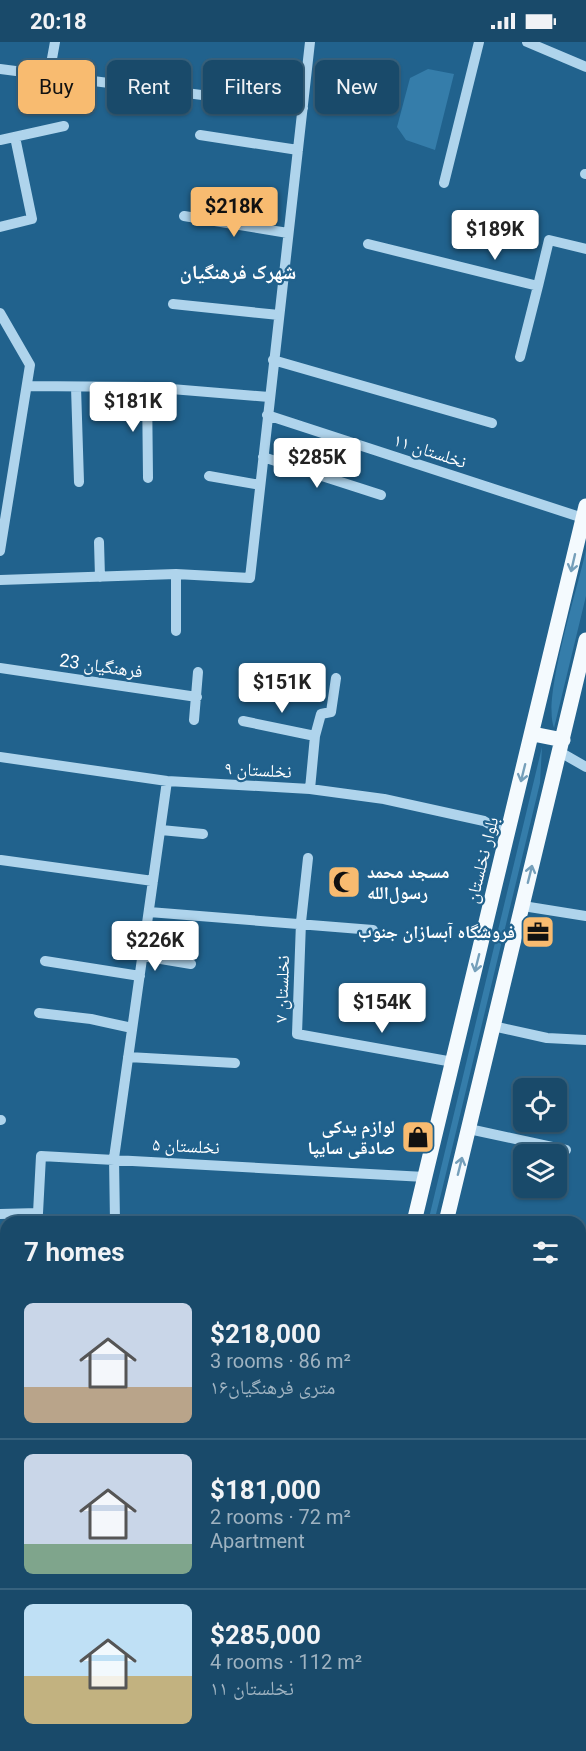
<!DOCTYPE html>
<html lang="en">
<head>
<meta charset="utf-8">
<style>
  :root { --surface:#194a6a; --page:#225170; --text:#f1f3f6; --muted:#9fb3c1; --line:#37627e; --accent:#f8bb70 }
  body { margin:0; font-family:Roboto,"Noto Naskh Arabic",sans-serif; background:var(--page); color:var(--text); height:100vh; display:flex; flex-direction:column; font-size:22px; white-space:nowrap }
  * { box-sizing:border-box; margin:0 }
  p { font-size:20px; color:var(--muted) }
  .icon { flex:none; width:33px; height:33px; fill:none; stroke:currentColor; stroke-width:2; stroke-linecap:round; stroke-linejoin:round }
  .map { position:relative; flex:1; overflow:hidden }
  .panel { position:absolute; left:0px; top:1174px; width:586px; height:536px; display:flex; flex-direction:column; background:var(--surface); border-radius:18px 18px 0 0; box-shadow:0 2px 4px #0004,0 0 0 2px var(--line) }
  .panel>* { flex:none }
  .banner { position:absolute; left:18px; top:18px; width:550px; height:54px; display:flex; gap:12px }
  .tools { position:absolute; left:513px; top:1036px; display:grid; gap:12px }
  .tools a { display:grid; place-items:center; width:54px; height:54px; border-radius:9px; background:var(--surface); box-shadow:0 2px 4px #0004,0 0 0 2px var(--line); font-size:30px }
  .price { position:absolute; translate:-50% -51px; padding:0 14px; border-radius:6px; background:#fff; color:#222; font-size:20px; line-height:39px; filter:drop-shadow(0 2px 3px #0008) }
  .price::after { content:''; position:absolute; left:50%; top:36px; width:18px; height:14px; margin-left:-9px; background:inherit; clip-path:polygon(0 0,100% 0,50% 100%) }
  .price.selected { background:var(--accent); color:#111 }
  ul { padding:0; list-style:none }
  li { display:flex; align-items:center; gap:18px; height:150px; padding:0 24px }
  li+li { border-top:2px solid var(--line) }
  li span { display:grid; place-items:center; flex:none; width:168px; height:120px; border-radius:9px; color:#555 }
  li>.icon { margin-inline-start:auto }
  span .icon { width:72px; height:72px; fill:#fffc; stroke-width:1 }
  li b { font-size:26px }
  h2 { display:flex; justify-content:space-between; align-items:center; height:72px; padding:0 24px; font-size:26px }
  .chip { padding:0 21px; border-radius:9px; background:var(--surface); box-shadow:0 2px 4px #0004,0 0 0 2px var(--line); font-size:21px; line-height:54px }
  .chip.selected { background:var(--accent); color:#111 }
  .status { display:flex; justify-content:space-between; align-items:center; height:42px; padding:0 30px; background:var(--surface); direction:ltr }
  .status svg { height:16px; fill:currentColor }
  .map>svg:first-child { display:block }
  .green { fill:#357daa }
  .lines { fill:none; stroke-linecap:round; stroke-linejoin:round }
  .minor { stroke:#afd4ec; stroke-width:10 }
  .major { stroke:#f4fafe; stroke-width:15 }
  .oneway { stroke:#759fba }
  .labels { text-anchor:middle; stroke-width:4.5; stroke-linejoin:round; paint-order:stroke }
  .street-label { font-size:18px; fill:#fff; stroke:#21628d }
  .poi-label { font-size:18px; font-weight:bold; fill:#fff; stroke:#21628d; text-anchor:end }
  .neighbourhood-label { font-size:20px; font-weight:bold; fill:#fff; stroke:#21628d }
</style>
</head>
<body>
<div class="status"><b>20:18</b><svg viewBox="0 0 49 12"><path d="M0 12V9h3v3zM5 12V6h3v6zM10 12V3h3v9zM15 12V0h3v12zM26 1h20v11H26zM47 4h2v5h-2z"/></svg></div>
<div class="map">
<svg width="586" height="1709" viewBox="0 0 586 1709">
  <rect width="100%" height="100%" fill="#21628d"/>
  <path class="green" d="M428,27L454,32L435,108L406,98L397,85L410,36Z
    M586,508V554L554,686C542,656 578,546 586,508Z
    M542,705L540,741L441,1152L434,1180H428Z"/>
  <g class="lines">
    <path class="minor" d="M527,0L586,25
      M0,27L303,66
      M49,33L55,0
      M200,93L298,108
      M0,98L64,84
      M585,132H586
      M444,141L479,0
      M184,174L288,191
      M0,185L32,177L15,95
      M368,202L538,244L549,198L586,207
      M173,262L279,273
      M0,271L30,323L0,509
      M520,315L538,244
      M273,318L492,381
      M27,344L147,345L269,355
      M76,345L79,440
      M147,345L148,436
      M267,373L583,476
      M263,415L381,453
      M209,434L260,443
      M99,500L100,535
      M0,538L176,532L250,536L310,0
      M176,589V532
      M0,626L197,655
      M194,678L198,630
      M243,679L315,694
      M560,710L586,725
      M0,715L167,739L310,747L384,757L484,779L508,793
      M310,747L315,694L321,672L331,670L336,636
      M161,788L203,792
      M308,816L301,880L297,992L453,1020
      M1,818L153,839
      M523,864L586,874
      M149,870L373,888
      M143,914L191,922
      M45,919L140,934
      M39,971L91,977L132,986
      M493,984L547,996L586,998
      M128,1015L235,1021
      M0,1078H1
      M469,1087L566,1108
      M0,1172L38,1171L41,1114L425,1135
      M115,1180L114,1116L167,739
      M580,1326L586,1324
      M0,1347H6
      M0,1382L3,1413
      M580,1399H586
      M580,1547L581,1537
      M580,1608L586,1609
      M117,1709L118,1704
      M580,1709L586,1654"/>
    <path class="major" d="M533,692L563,698
      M414,1180L586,464
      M446,1180L586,598
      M0,1621L6,1624
      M0,1647L6,1649
      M126,1704L137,1709
      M184,1704L197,1709
      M268,1709L270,1704
      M323,1709L324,1704"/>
  </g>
  <defs><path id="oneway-shaft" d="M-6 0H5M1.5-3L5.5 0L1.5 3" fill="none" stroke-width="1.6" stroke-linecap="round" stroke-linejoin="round" transform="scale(1.5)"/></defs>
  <g class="oneway">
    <use href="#oneway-shaft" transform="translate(573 521) rotate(103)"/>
    <use href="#oneway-shaft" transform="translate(523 731) rotate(104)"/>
    <use href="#oneway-shaft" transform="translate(530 832) rotate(-76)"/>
    <use href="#oneway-shaft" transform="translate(477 921) rotate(104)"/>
    <use href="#oneway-shaft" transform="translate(460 1124) rotate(-76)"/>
  </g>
  <defs>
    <g id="mosque-square" transform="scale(1.725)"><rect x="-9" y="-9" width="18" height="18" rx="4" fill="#f8bb70" stroke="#21628d"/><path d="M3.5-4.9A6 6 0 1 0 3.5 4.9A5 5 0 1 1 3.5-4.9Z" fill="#111"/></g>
    <g id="office-square" transform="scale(1.725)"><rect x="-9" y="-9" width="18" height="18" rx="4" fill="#f8bb70" stroke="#21628d"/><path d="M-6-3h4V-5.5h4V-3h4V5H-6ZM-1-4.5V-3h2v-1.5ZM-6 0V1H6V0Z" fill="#111"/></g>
    <g id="shop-square" transform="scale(1.725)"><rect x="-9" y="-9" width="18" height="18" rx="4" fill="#f8bb70" stroke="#21628d"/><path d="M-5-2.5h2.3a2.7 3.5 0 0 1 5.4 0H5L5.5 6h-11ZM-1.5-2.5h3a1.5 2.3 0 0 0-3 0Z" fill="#111"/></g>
  </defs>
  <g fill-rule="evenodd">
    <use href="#mosque-square" x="344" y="840"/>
    <use href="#office-square" x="538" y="890"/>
    <use href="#shop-square" x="418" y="1095"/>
  </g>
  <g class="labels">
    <g class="street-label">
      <text transform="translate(430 409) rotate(18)" y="6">نخلستان ۱۱</text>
      <text transform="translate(101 624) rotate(8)" y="6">فرهنگیان 23</text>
      <text transform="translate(258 728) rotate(3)" y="6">نخلستان ۹</text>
      <text transform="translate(482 818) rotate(-76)" y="6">بلوار نخلستان</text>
      <text transform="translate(282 947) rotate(-88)" y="6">نخلستان ۷</text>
      <text transform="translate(186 1104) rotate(3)" y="6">نخلستان ۵</text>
    </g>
    <g class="poi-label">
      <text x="367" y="836" text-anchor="start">مسجد محمد<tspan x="367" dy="21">رسول‌الله</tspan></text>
      <text x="515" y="896">فروشگاه آبسازان جنوب</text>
      <text x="395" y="1091">لوازم یدکی<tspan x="395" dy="21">صادقی سایپا</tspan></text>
    </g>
    <g class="neighbourhood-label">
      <text x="238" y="237">شهرک فرهنگیان</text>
    </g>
  </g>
</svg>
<div class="tools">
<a><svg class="icon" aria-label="locate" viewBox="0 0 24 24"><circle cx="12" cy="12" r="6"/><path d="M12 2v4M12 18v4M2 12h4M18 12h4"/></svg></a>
<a><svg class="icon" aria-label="layers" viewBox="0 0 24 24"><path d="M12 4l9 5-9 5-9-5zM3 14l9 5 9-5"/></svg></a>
</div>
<b class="price selected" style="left:234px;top:196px">$218K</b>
<b class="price" style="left:495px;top:219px">$189K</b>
<b class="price" style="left:133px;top:391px">$181K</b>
<b class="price" style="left:317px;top:447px">$285K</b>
<b class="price" style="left:282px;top:672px">$151K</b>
<b class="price" style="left:155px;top:930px">$226K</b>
<b class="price" style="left:382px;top:992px">$154K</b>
<div class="banner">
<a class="chip selected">Buy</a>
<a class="chip">Rent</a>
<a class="chip">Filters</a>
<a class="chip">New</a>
</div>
<section class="panel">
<h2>7 homes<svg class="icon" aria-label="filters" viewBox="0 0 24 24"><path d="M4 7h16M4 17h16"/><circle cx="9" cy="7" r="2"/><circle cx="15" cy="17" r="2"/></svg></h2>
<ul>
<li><span style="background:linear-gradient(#c9d6e8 70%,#b9a48a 0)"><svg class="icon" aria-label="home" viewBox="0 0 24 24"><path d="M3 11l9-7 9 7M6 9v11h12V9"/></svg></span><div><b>$218,000</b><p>3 rooms · 86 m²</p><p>۱۶متری فرهنگیان</p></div></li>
<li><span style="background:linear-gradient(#c9d6e8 75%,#7fa58c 0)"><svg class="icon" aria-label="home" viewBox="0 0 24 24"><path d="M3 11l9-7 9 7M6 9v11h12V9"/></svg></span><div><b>$181,000</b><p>2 rooms · 72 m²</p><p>Apartment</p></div></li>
<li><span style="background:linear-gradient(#bfe0f5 60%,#c2b280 0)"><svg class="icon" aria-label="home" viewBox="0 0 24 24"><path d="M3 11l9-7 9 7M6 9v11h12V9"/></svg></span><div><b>$285,000</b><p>4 rooms · 112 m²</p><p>نخلستان ۱۱</p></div></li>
</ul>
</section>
</div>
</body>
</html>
